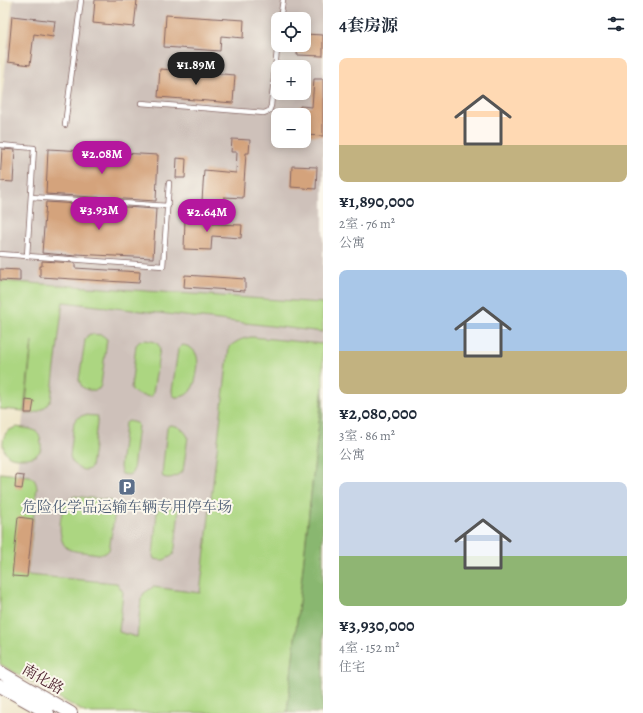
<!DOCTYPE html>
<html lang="zh">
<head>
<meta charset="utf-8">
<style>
  :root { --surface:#fff; --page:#f6f6f7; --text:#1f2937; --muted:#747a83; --accent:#b5179e }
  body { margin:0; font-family:Alegreya,"Noto Serif SC",serif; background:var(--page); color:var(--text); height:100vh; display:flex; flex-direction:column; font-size:15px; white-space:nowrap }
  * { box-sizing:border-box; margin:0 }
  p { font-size:13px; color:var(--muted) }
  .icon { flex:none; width:22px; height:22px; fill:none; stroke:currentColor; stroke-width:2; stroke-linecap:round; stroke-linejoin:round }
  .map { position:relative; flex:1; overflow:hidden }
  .sheet { display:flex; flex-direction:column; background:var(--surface); width:320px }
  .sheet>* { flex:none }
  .controls { position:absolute; left:271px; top:12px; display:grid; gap:8px }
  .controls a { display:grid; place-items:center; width:40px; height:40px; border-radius:8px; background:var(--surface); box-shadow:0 2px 10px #0003; font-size:20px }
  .price { position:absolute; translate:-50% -34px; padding:0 9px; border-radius:14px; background:var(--accent); color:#fff; font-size:13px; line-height:26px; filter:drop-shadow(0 1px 2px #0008) }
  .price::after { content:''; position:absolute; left:50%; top:24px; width:12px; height:9px; margin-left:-6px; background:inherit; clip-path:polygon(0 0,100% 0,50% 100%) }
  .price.on { background:#222; color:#fff }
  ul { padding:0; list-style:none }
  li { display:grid; align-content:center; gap:8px; height:212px; padding:0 16px }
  li span { display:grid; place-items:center; height:124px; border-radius:8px; color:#555 }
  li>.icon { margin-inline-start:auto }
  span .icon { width:72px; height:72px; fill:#fffc; stroke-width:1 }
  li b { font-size:17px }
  h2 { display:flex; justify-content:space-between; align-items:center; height:48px; padding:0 16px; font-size:17px }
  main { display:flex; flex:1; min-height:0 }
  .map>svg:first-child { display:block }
  .industrial { fill:#cec1ba; fill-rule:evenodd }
  .green { fill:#acd681; stroke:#7b7a56 }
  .forest { fill:#89b76f; stroke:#6a6b4d }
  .building { fill:#d4a37b }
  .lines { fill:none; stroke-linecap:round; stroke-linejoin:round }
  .lane-casing { stroke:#846562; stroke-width:6 }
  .secondary-casing { stroke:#846562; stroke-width:14 }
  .lane { stroke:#fff; stroke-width:4.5 }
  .secondary { stroke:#fff; stroke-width:12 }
  .labels { text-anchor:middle; stroke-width:4; stroke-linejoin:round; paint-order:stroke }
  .service-label { font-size:15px; fill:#4e5e75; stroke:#fbf7ec }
  .street-label { font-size:15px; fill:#4a1f2b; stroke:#fbf7ec }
</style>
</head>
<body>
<main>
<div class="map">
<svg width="323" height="713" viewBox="0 0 323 713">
  <rect width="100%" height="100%" fill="#fbf7ec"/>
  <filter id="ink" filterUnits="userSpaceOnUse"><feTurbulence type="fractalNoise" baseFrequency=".025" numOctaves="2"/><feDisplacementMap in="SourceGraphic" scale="8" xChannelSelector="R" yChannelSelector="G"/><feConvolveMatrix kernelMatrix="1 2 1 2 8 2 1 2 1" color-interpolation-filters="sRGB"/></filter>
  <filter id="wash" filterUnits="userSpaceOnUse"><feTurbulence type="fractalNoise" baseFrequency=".012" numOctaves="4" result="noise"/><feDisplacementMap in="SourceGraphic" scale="16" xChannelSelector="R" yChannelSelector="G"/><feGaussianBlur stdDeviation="0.9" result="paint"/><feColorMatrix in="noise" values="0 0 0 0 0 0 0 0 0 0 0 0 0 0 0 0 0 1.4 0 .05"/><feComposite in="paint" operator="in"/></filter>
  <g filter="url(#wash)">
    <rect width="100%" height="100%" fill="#efe6c9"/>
    <path class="industrial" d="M13,0H323V386L290,684L3,596L38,284L0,281V113ZM278,19H304V45H278ZM278,67H304V93H278ZM278,115H304V141H278Z"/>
    <path class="green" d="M0,281L323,303V332L63,302L51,400C44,410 37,414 25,413L32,341L24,411L0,409Z
      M90,334L102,335L107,339L101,385L99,389C93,391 88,391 82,387L79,380L85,340L87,336Z
      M252,337L323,344V386L287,713H86L0,664V473L30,476C34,478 36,482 37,487L27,575L117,583L123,592L119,632L137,637L141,599L144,593L153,587L200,593L229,347C237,341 242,338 252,337Z
      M145,340C151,341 158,341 160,348L153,393L152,396L150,397C143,395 134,396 131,388L136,345L140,341Z
      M183,345C198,348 199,359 197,372C195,385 191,398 175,397L173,395L172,391L178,349L180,347Z
      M84,415L98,416L91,468C82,474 72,465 70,456L74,422L77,418Z
      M129,421L136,423L138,425L133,471L131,474L128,475L122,474L121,472L120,467L125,424L127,422Z
      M169,425C178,425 184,429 188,437L183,471C176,476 171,480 163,477L162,474L167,428Z
      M16,427C29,429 40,427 41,444C42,449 40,452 36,455C32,458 27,458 22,458C18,458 13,458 9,456C2,451 1,440 6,433C8,430 12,429 16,427Z
      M75,496L108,500L114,502L116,506L109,550C104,556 99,554 92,553C84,552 73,552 67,548C57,541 59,512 66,503C68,500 71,498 75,496Z
      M163,507H168L179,509L175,548L173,555L170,557L164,560H160L154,559L153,556L157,511L160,508Z"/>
    <path class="forest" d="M323,386V713H287L290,684Z"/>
    <g id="blocks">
      <path class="building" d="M95,0H137L134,27L93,23Z
        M166,15L244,20L243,38L221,36L220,51L164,47Z
        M12,16L55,21L53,37L34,34L30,65L8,62Z
        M304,34L323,35V56L297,55L298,45H304Z
        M160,69L235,75L233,103L158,97Z
        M314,79H323V136L304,135V115H299L300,106L312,107Z
        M232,139L250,140L249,153H246L243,198L224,197V203L202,201L204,170L236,173L237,152H231Z
        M2,149L15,150L13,182L0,181Z
        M48,149L158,155L156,201L46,194Z
        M177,158L186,159L185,178H176Z
        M292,166L317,167L316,189L291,187Z
        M46,202L156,209L153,258L76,254V256L42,253Z
        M185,219L213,220V224L242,225L241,238L212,236L211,250L184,249Z
        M42,261L75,263V268L140,272L139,283L40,277V266H42Z
        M0,269L20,270V281L0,280Z
        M185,275L245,279V291L184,287Z
        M26,400L34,401L32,413H25Z
        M16,475L24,476L22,489L15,488Z
        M18,517L33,519L27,577L12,576Z"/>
    </g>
  </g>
  <g filter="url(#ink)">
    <use href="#blocks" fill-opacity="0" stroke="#846562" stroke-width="1"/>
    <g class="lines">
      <g class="lane-casing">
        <path id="lane" d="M280,19L283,0
          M141,103L264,113L269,111L271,106L278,41
          M65,125L81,0
          M0,145L34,148L27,256
          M31,197L168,206
          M0,254L163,266L169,183"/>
      </g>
      <g class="secondary-casing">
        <path id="secondary" d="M0,672L71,713
          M0,686L48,713"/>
      </g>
      <use href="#lane" class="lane"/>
      <use href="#secondary" class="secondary"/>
    </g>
  </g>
  <defs>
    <g id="parking-square" transform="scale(0.9)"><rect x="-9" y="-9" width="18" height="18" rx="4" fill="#5c6f8a" stroke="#fbf7ec"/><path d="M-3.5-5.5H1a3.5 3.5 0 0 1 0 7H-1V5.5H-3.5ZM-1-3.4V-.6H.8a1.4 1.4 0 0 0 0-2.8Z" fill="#fff"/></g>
  </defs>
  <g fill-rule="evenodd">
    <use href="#parking-square" x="127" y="487"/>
  </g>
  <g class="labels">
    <g class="service-label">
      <text x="127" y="512">危险化学品运输车辆专用停车场</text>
    </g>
    <g class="street-label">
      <text transform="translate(43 679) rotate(30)" y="5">南化路</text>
    </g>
  </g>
</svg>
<div class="controls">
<a><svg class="icon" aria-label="locate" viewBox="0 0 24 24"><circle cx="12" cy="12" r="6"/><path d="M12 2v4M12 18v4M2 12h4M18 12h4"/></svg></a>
<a>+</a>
<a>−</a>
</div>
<b class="price on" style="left:196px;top:86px">¥1.89M</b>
<b class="price" style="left:102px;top:175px">¥2.08M</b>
<b class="price" style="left:99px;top:231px">¥3.93M</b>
<b class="price" style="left:207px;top:233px">¥2.64M</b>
</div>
<section class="sheet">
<h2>4套房源<svg class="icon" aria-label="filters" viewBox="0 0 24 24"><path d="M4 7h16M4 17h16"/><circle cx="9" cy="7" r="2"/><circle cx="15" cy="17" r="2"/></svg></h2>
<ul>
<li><span style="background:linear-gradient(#ffd9b3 70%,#c2b280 0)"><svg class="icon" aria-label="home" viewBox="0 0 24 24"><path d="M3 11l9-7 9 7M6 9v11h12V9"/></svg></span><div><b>¥1,890,000</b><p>2室 · 76 m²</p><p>公寓</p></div></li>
<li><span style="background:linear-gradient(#a9c7e8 65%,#c2b280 0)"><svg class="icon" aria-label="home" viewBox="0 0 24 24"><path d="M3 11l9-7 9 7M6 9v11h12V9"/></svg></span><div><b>¥2,080,000</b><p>3室 · 86 m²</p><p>公寓</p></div></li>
<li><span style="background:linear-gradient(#c9d6e8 60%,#8fb573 0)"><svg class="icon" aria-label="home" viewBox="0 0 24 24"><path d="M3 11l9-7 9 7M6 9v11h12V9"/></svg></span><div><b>¥3,930,000</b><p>4室 · 152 m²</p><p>住宅</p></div></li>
</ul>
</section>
</main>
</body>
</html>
